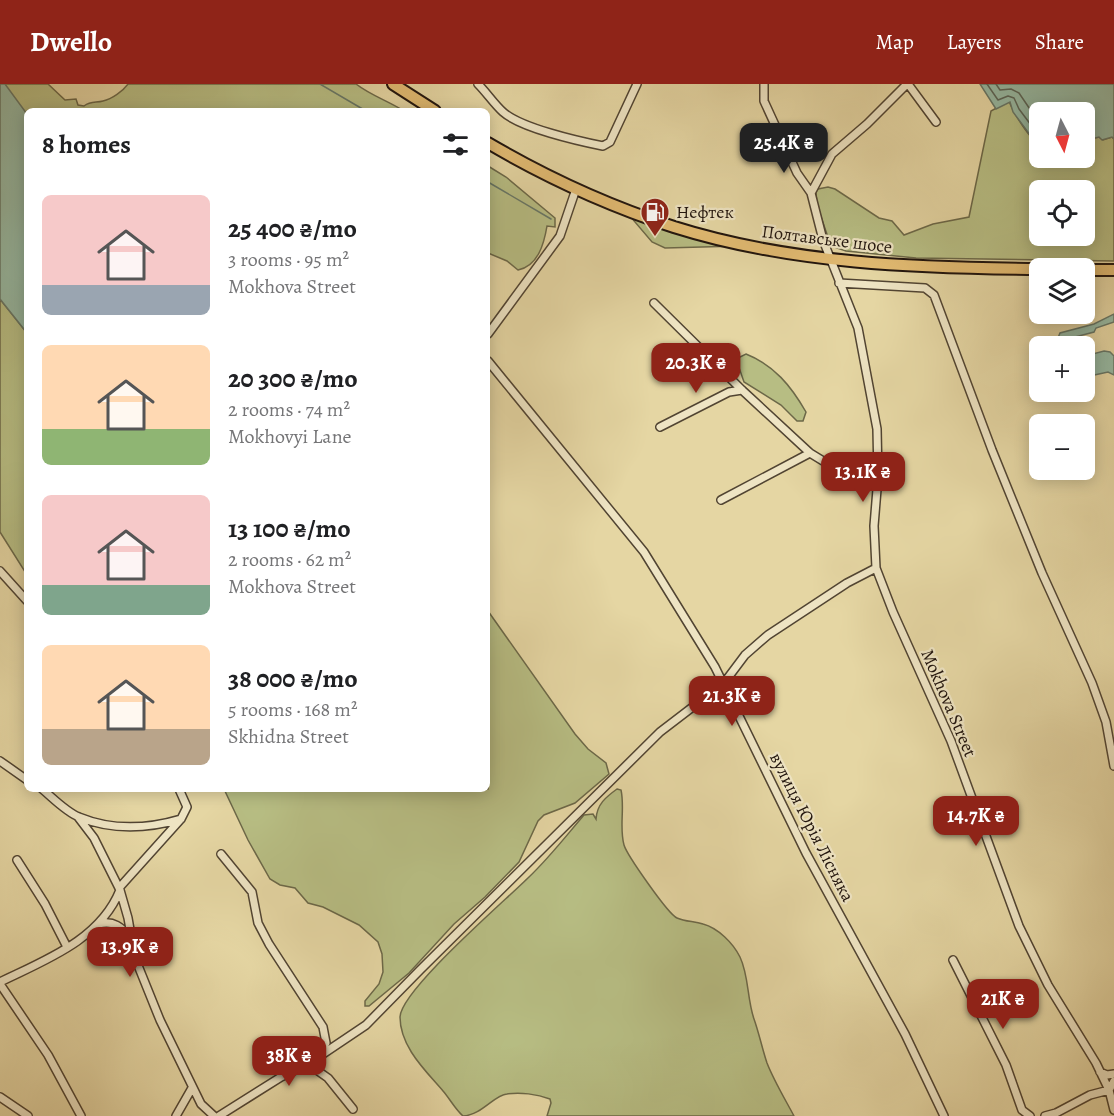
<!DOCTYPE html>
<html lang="en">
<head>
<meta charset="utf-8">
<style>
  :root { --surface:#fff; --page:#f2f2f2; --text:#202124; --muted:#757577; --accent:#8f2418 }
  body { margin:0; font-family:Alegreya,serif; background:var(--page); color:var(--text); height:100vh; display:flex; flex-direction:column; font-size:22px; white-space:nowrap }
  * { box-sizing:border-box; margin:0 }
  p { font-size:20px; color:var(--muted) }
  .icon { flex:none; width:33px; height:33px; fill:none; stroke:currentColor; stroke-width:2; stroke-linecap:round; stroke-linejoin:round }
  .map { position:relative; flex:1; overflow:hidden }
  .panel { position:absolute; left:24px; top:24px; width:466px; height:684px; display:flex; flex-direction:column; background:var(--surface); border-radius:9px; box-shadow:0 3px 15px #0003 }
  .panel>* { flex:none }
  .needle { width:39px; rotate:174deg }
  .buttons { position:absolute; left:1029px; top:18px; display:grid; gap:12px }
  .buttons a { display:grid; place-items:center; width:66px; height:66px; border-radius:9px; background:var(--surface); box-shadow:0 3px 15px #0003; font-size:30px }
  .price { position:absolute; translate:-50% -51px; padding:0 14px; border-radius:12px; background:var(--accent); color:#fff; font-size:20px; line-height:39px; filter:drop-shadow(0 2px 3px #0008) }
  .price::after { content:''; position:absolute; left:50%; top:36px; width:18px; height:14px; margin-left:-9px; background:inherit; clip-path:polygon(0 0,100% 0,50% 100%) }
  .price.active { background:#222; color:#fff }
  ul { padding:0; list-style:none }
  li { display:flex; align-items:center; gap:18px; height:150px; padding:0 18px }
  li span { display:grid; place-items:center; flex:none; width:168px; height:120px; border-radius:9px; color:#555 }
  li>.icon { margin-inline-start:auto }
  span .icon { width:72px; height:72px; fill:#fffc; stroke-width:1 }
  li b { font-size:26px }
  h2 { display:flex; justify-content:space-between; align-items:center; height:72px; padding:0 18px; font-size:26px }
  header { display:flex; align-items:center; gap:36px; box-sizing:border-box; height:84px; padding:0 30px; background:var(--accent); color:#fff }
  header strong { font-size:28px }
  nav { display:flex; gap:33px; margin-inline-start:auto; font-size:21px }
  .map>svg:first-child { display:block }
  .green { fill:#b7bd83; stroke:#6c6848; stroke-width:1.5; fill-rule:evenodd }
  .water { fill:#96b9a3; stroke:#677767; stroke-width:1.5 }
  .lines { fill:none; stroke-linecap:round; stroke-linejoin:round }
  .shore { stroke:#5b6658; stroke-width:1.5 }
  .stream { stroke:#677767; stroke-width:1.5 }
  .minor-casing { stroke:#514432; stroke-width:10 }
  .primary-casing { stroke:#20140d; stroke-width:14 }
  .minor { stroke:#eee4c3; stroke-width:7 }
  .primary { stroke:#e2bb72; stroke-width:10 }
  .labels { text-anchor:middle; stroke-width:4.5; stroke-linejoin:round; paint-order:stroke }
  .poi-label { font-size:18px; fill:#20140d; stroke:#eee4c3; text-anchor:start }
  .street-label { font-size:18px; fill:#20140d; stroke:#eee4c3 }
</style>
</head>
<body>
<header>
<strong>Dwello</strong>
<nav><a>Map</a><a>Layers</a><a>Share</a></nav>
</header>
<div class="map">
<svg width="1114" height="1032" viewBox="0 0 1114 1032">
  <rect width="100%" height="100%" fill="#e5d6a3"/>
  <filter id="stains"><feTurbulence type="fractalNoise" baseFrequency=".00333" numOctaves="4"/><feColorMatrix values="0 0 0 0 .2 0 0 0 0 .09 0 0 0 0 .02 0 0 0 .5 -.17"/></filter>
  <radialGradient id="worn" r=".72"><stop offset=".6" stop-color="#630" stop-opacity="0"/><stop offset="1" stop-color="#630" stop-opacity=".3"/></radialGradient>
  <path class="green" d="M0,0H48L65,16L76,15L78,21L84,22C91,17 96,19 103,17C112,15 123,7 128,0H356C370,11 388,17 404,27H27V185Z
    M1009,17C1013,28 1030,56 1039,59L1040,74H1084L1085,54L1086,56L1099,53L1103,56L1112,53L1114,55V177L916,174L846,167L831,162L817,121L816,108L818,105L828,103L835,105L879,134L892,137L904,151L933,140L969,133L991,27ZM1040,106H1084V152H1040Z
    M488,82L506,93L555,134V143L547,142C544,160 538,182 518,186L507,177L488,169Z
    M629,131L739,162L665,164L652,158Z
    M0,215L27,249V491L0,448Z
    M746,270C774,281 791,302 806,328L803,337H797L781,321L744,298L736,275Z
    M488,527L575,650L588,665L606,679L609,690L575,719L544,731L538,737L519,778L485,813L454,840L409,889L369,922H365V917L379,900L383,888L382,870L378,858L359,841L323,823L308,819L295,804L280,801L270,795L248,756L224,705H488Z
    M617,705L621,706C625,724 619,743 624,761C627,771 668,830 677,834C686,838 694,837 703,840C718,844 733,859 740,873C749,892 747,915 754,935C759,949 762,964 767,979C774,997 785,1015 794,1032H547L551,1019L550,1015C537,1010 520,1008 507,1010C494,1011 482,1031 463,1032C455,1025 450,1015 443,1007C426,987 400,963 400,933C401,906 506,816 529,793C549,774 566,752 584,731L593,730L596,735C597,720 606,713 617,705Z"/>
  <path class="water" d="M0,0H5L27,30V249L0,215Z
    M980,0H1114V55L1112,53L1102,56L1099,53L1086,56L1084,28H1040L1039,59H1036L1013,28L1010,18L996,25Z
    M1114,230V238L1096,244L1094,248L1067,255L1065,262H1060L1058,254L1060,249L1094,240Z
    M1104,267L1110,268L1114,272V291L1108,288L1085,293V272Z"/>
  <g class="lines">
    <path class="shore" d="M987,0L998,16L1008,12L1014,14L1019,25L1040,53
      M996,0L1000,6L1011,5L1019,9L1040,40"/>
    <path class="stream" d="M320,0L366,27
      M488,98L551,135"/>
    <g class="minor-casing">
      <path id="minor" d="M478,0C487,9 494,20 503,28C521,44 578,57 603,62L610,58L637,0
        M908,0L936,38
        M811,109L832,70L867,40L907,0
        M839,199L925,204L934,211L992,366L1042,489L1092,599L1106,638L1114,682
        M654,219L742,306L810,369L846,391L877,404
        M488,250L560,152L576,105
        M488,277L644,468L715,583L806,769L905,950L944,1032
        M660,343L729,308L742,306
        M721,416L810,369
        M876,484L893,528L951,657L1019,842L1048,901L1096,979L1109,1006L1114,1026
        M0,487L27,517
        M0,677L27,696
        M42,705C53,714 66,728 79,733C113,747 147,745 181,735
        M78,733L94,754L120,806L128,834L135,874L160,936L201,1020L214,1032
        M221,770L252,808L258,839L269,860L323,943L326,959L319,971
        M17,776L45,820L67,863
        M119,804L181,735L187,723L179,705
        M99,840C113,836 122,843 130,854
        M953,876L1006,981L1022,1026L1030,1032
        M0,898C45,876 100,856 120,806
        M0,900L48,971L81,1032
        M308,980L366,941L420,886L660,648L724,599L745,571L768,551L847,499L876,484L874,442L878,393L877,345L858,244L823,156L811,109L797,89L764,17V0
        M1100,988L1107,991L1114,990
        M0,1013L28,1032
        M176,1032L192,1004
        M219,1032L281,993L308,980L328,994L353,1025
        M1045,1032L1056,1029L1090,1011L1109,1006L1114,997"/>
    </g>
    <g class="primary-casing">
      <path id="primary" d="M393,0L435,27
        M488,59C546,93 609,122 674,143C791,180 918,184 1040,185
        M1084,186H1114"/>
    </g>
    <use href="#minor" class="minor"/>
    <use href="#primary" class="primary"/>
  </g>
  <defs>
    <g id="fuel-pin" transform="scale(1.5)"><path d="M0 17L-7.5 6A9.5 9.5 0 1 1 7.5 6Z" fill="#8f2418" stroke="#eee4c3"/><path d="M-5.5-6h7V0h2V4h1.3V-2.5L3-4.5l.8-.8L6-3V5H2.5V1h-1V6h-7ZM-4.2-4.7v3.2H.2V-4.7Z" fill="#fff"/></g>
  </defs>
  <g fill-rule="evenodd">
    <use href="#fuel-pin" x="655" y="128"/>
  </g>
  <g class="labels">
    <g class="poi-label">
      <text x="676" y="134">Нефтек</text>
    </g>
    <g class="street-label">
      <text transform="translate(827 155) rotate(7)" y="6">Полтавське шосе</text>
      <text transform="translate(949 619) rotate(67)" y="6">Mokhova Street</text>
      <text transform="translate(812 743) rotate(63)" y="6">вулиця Юрія Лісняка</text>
    </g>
  </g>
  <rect width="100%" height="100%" filter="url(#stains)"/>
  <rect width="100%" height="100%" fill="url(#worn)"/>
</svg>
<div class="buttons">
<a><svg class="needle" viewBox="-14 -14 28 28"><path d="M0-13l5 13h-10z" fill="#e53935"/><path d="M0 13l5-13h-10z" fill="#757577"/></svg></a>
<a><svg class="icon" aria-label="locate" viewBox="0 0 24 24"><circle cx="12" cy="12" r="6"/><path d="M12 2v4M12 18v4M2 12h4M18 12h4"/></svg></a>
<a><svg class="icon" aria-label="layers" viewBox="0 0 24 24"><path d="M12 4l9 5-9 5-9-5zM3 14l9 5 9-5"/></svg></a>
<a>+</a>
<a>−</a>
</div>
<b class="price active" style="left:784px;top:90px">25.4K ₴</b>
<b class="price" style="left:696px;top:310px">20.3K ₴</b>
<b class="price" style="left:863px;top:419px">13.1K ₴</b>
<b class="price" style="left:732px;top:643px">21.3K ₴</b>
<b class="price" style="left:976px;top:763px">14.7K ₴</b>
<b class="price" style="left:130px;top:894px">13.9K ₴</b>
<b class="price" style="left:1003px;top:946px">21K ₴</b>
<b class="price" style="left:289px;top:1003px">38K ₴</b>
<section class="panel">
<h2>8 homes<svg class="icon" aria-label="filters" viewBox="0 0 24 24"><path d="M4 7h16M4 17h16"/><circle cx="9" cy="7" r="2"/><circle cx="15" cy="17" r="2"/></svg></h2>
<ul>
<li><span style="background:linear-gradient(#f6c9c9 75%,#9aa5b1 0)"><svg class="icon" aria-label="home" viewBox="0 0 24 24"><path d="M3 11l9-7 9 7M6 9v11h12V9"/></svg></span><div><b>25 400 ₴/mo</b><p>3 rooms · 95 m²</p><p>Mokhova Street</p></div></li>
<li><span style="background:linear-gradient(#ffd9b3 70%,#8fb573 0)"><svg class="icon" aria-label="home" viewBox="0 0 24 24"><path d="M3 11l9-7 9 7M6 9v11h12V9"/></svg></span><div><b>20 300 ₴/mo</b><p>2 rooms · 74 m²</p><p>Mokhovyi Lane</p></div></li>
<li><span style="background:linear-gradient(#f6c9c9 75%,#7fa58c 0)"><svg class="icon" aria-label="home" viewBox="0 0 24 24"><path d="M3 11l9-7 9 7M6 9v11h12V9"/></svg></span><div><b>13 100 ₴/mo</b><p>2 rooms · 62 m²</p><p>Mokhova Street</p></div></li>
<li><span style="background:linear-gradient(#ffd9b3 70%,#b9a48a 0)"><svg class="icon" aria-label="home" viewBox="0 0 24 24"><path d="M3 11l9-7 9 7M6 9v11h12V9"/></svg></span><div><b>38 000 ₴/mo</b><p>5 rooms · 168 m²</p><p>Skhidna Street</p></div></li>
</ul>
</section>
</div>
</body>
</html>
